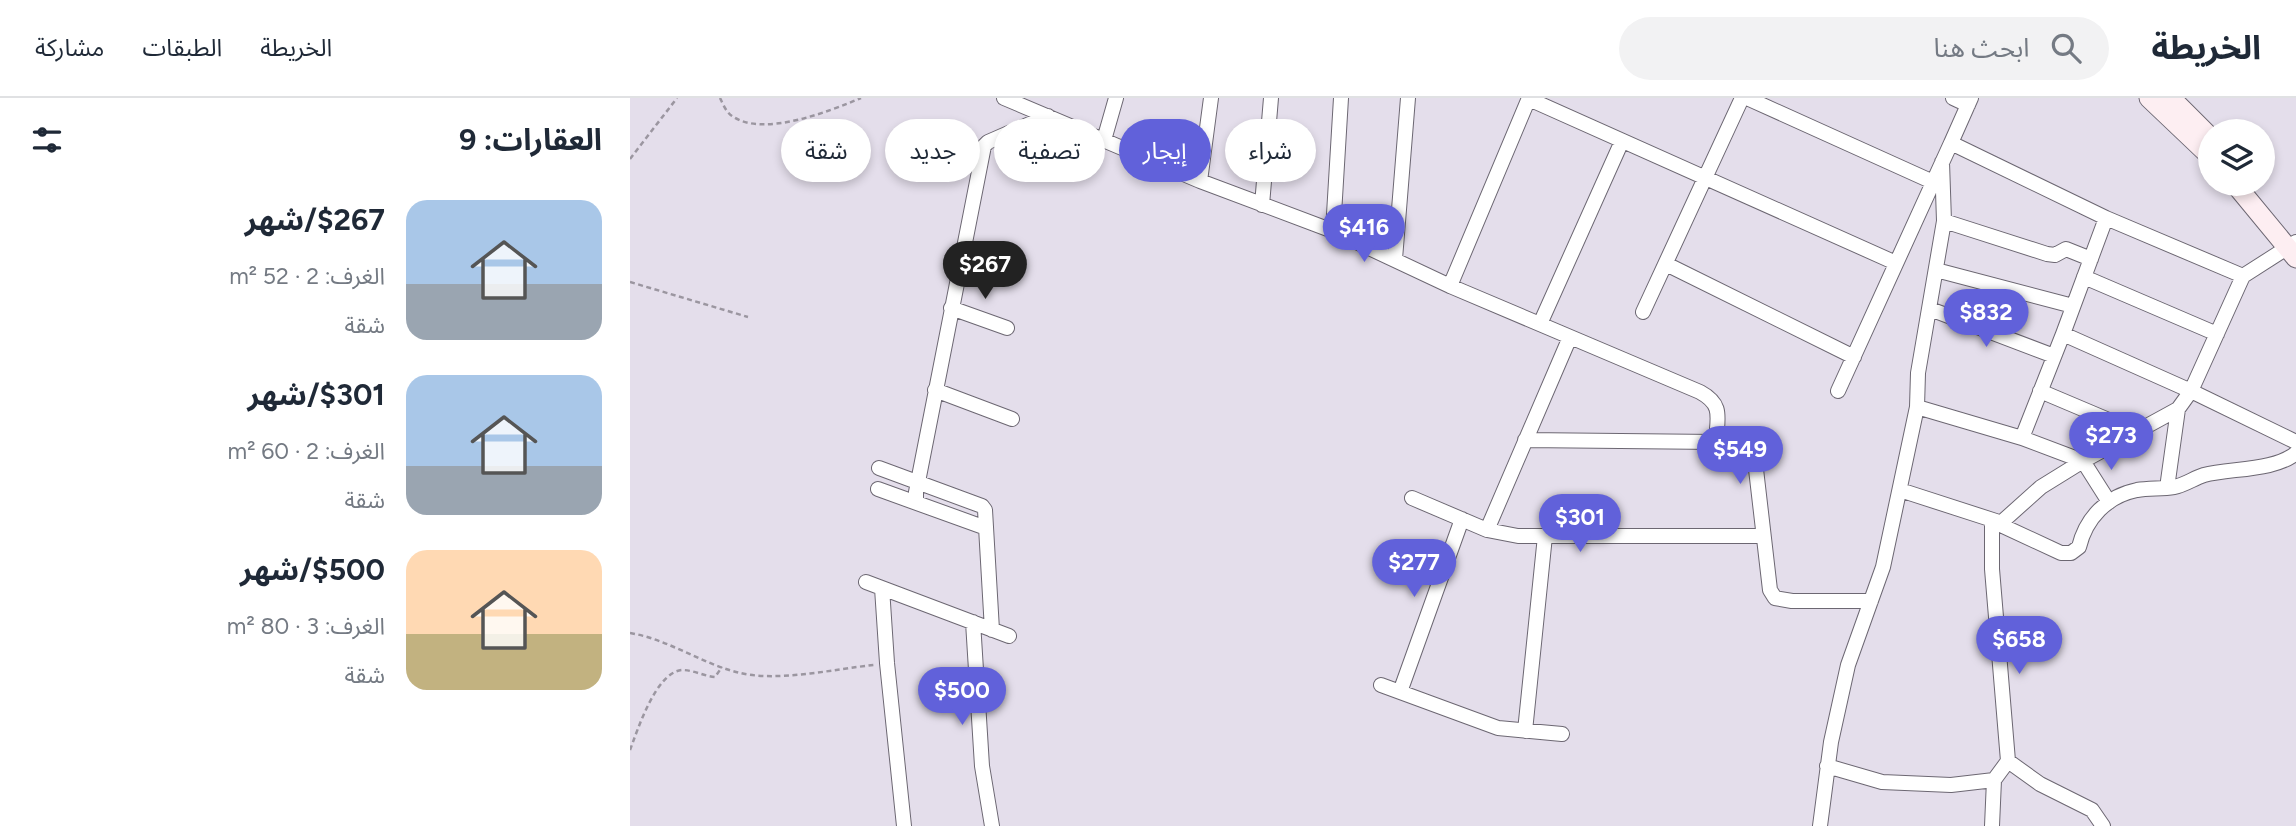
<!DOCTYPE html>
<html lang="ar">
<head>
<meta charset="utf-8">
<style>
  :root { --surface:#fff; --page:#f2f2f3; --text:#1f2937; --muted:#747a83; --line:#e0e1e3; --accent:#6161da }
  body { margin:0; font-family:Figtree,"Noto Sans Arabic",sans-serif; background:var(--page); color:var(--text); direction:rtl; height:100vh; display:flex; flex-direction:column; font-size:26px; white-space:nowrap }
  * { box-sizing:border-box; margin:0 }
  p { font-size:23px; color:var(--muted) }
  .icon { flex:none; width:38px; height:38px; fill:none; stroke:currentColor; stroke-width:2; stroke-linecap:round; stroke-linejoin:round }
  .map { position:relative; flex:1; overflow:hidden; direction:ltr }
  .drawer { display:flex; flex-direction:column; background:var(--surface); width:630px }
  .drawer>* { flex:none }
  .banner { position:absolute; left:21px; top:21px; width:665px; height:63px; direction:rtl; display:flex; gap:14px }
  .controls { position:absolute; left:1568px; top:21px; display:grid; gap:14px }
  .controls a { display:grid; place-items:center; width:77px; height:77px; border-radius:50%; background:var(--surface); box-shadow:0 4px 10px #0003; font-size:35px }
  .price { position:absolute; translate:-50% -60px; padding:0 16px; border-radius:24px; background:var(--accent); color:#fff; font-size:23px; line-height:46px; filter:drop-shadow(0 2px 4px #0008) }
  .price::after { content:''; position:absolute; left:50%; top:42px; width:21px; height:16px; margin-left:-10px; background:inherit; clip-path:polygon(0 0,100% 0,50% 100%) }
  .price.selected { background:#222; color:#fff }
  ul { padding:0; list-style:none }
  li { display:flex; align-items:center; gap:21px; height:175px; padding:0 28px }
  li span { display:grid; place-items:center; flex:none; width:196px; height:140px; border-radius:21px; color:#555 }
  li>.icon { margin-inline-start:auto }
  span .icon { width:84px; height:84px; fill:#fffc; stroke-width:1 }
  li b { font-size:30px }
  h2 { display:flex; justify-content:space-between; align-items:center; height:84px; padding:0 28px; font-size:30px }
  .chip { padding:0 24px; border-radius:32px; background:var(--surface); box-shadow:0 4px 10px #0003; font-size:24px; line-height:63px }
  .chip.selected { background:var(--accent); color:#fff }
  header { display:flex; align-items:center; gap:42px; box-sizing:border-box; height:98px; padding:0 35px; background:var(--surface); border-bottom:2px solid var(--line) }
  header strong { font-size:33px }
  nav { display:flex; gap:38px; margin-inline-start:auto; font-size:24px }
  .search { width:490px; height:63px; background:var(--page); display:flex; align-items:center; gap:18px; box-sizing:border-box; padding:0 24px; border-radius:38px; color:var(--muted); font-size:26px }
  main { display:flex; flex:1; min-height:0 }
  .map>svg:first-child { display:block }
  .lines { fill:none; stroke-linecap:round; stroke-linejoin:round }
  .minor-casing { stroke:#6c6772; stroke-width:16 }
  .secondary-casing { stroke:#6c6772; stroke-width:21 }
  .path { stroke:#9b96a0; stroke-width:2.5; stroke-dasharray:5 3.5; stroke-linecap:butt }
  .minor { stroke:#fff; stroke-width:14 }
  .secondary { stroke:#fdeef2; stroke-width:19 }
</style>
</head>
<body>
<header>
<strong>الخريطة</strong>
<div class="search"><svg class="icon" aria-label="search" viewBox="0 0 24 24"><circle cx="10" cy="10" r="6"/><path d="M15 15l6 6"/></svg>ابحث هنا</div>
<nav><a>الخريطة</a><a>الطبقات</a><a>مشاركة</a></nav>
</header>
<main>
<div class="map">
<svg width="1666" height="728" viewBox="0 0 1666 728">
  <rect width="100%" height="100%" fill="#e4deeb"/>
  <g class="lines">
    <g class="minor-casing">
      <path id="minor" d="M374,0L570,83L703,133L820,188L1070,294C1094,307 1087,320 1086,344
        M1117,0L1303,84
        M1323,0L1338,7
        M1341,0L1321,45L1476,120L1613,178L1666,144
        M899,1L1266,165
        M474,42L486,0
        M570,83L581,0
        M632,107L641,0
        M1314,123L1417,156L1425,157L1436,151L1461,161
        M703,133L711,0
        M765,161L778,0
        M1036,166L1224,259
        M1306,172L1443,208
        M1454,179L1587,236
        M820,188L899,0
        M321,210L377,230
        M1300,211L1424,258
        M1013,214L1112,0
        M910,226L992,43
        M1433,236L1561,293L1666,344
        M305,292L382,321
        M1208,293L1321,45
        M1410,293L1507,334
        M1287,309L1392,340L1453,363L1548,311L1561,293L1613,178
        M1392,340L1433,236L1476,120
        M895,342L1086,344L1119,347L1124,354L1140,492L1145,500L1162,503H1241
        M249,370L352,408L355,412L362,532
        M1537,390L1548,311
        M248,391L356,430
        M1270,392L1369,424L1373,423L1411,389L1453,363L1479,404
        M782,400L857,432L888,438H1132
        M286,403V394L354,48L358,44L418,18
        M857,432L940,239
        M236,484L379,538
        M252,490L257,565L274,728
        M343,524L352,668L362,728
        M751,587L868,630L932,636
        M770,594L832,421
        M895,633L915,438
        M1378,663L1410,686L1462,712L1473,728
        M1197,668L1252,684L1321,687L1364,682
        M1190,728L1201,644L1218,567L1253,469L1287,309L1288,275L1314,123L1312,64
        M1362,728L1364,682L1378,663L1362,471V423L1431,455H1441L1449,449C1456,420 1477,398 1507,392C1519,390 1532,391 1544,389C1555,387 1564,380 1574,377C1600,370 1645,373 1666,355"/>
    </g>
    <g class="secondary-casing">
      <path id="secondary" d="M1519,0L1580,58
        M1541,0L1580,39
        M1605,86L1666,160"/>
    </g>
    <path class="path" d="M90,0C93,6 96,14 102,18C133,40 200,13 231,0
      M0,61L47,0
      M0,184L118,219
      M0,535C37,541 69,564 106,574C146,585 203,571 244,567
      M0,652C8,631 26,574 52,572C63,572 74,578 85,579L92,569"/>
    <use href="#minor" class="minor"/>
    <use href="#secondary" class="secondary"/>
  </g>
</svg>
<div class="controls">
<a><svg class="icon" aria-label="layers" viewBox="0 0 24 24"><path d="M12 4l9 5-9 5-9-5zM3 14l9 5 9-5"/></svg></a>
</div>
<b class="price" style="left:734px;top:166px">$416</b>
<b class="price selected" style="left:355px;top:203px">$267</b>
<b class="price" style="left:1356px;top:251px">$832</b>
<b class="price" style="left:1481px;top:374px">$273</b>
<b class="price" style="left:1110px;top:388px">$549</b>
<b class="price" style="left:950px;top:456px">$301</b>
<b class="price" style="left:784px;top:501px">$277</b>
<b class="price" style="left:1389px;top:578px">$658</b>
<b class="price" style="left:332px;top:629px">$500</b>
<div class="banner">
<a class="chip">شراء</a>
<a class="chip selected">إيجار</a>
<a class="chip">تصفية</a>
<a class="chip">جديد</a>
<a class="chip">شقة</a>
</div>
</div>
<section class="drawer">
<h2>العقارات: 9<svg class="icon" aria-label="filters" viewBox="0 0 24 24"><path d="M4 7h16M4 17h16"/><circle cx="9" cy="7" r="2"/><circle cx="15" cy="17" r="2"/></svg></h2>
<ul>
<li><span style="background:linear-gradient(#a9c7e8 60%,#9aa5b1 0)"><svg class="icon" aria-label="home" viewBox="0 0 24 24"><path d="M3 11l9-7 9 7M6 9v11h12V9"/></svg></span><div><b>$267/شهر</b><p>الغرف: 2 · 52 m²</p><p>شقة</p></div></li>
<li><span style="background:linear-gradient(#a9c7e8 65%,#9aa5b1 0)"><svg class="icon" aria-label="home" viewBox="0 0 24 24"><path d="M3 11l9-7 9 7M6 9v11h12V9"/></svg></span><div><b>$301/شهر</b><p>الغرف: 2 · 60 m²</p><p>شقة</p></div></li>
<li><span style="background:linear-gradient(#ffd9b3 60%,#c2b280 0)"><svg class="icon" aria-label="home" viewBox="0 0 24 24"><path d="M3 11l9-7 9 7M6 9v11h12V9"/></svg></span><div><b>$500/شهر</b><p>الغرف: 3 · 80 m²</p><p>شقة</p></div></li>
</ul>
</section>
</main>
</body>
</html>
